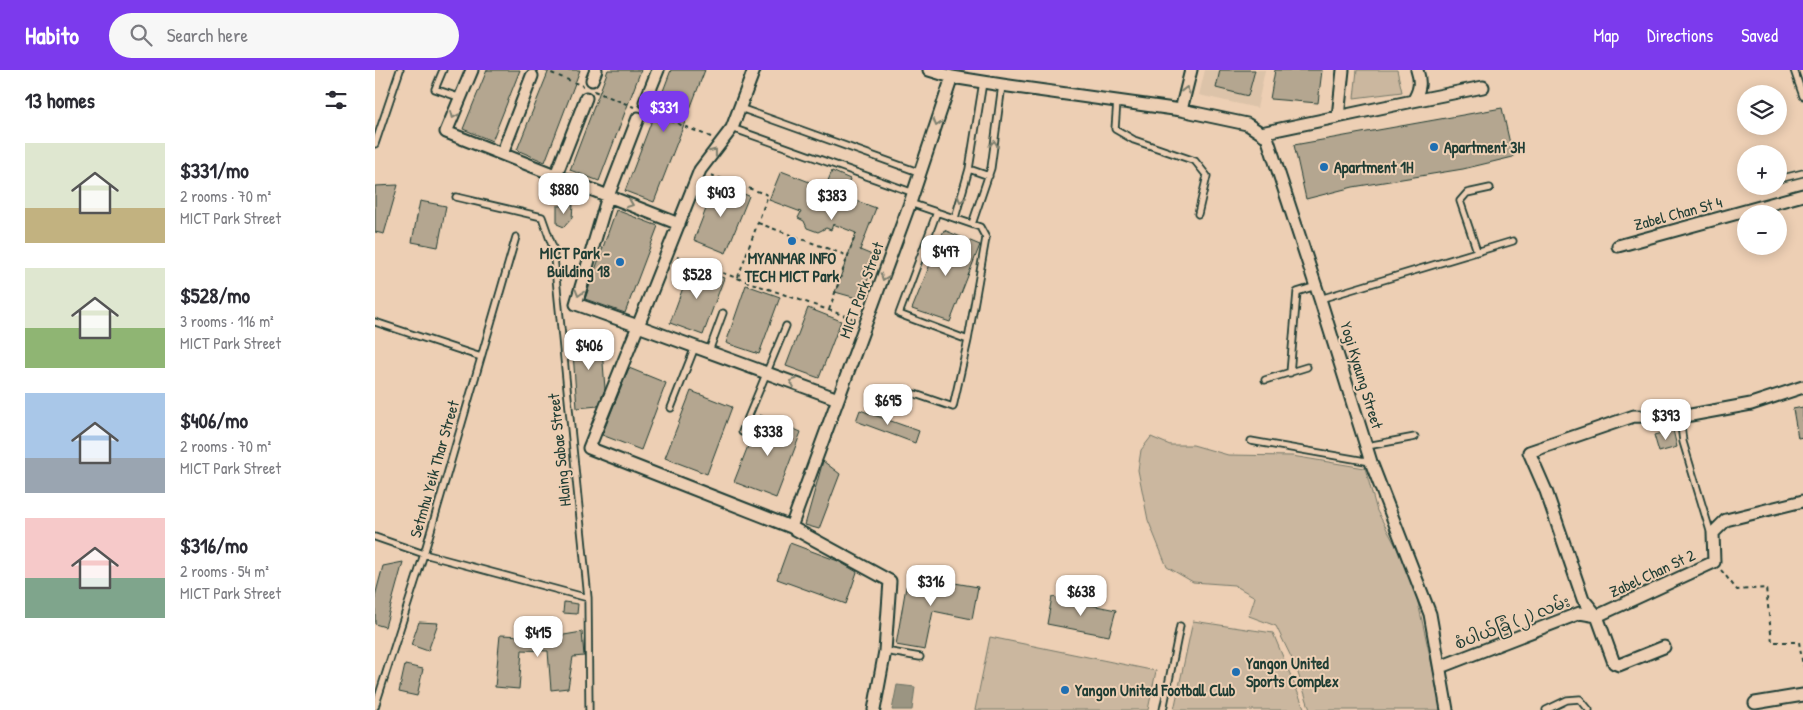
<!DOCTYPE html>
<html lang="en">
<head>
<meta charset="utf-8">
<style>
  :root { --surface:#fff; --page:#f7f7f7; --text:#2b2b33; --muted:#7c7c81; --accent:#7c3aed }
  body { margin:0; font-family:"Patrick Hand","Noto Sans Myanmar",sans-serif; background:var(--page); color:var(--text); height:100vh; display:flex; flex-direction:column; font-size:19px; white-space:nowrap }
  * { box-sizing:border-box; margin:0 }
  p { font-size:16px; color:var(--muted) }
  .icon { flex:none; width:28px; height:28px; fill:none; stroke:currentColor; stroke-width:2; stroke-linecap:round; stroke-linejoin:round }
  .map { position:relative; flex:1; overflow:hidden }
  .side { display:flex; flex-direction:column; background:var(--surface); width:375px }
  .side>* { flex:none }
  .controls { position:absolute; left:1362px; top:15px; display:grid; gap:10px }
  .controls a { display:grid; place-items:center; width:50px; height:50px; border-radius:50%; background:var(--surface); box-shadow:0 2px 12px #0003; font-size:25px }
  .price { position:absolute; translate:-50% -42px; padding:0 11px; border-radius:10px; background:#fff; color:#222; font-size:16px; line-height:32px; filter:drop-shadow(0 1px 2px #0008) }
  .price::after { content:''; position:absolute; left:50%; top:30px; width:15px; height:11px; margin-left:-8px; background:inherit; clip-path:polygon(0 0,100% 0,50% 100%) }
  .price.current { background:var(--accent); color:#fff }
  ul { padding:0; list-style:none }
  li { display:flex; align-items:center; gap:15px; height:125px; padding:0 25px }
  li span { display:grid; place-items:center; flex:none; width:140px; height:100px; border-radius:0px; color:#555 }
  li>.icon { margin-inline-start:auto }
  span .icon { width:60px; height:60px; fill:#fffc; stroke-width:1 }
  li b { font-size:21px }
  h2 { display:flex; justify-content:space-between; align-items:center; height:60px; padding:0 25px; font-size:21px }
  header { display:flex; align-items:center; gap:30px; box-sizing:border-box; height:70px; padding:0 25px; background:var(--accent); color:#fff }
  header strong { font-size:24px }
  nav { display:flex; gap:28px; margin-inline-start:auto; font-size:18px }
  .search { width:350px; height:45px; background:var(--page); display:flex; align-items:center; gap:12px; box-sizing:border-box; padding:0 18px; border-radius:28px; color:var(--muted); font-size:19px }
  main { display:flex; flex:1; min-height:0 }
  .map>svg:first-child { display:block }
  .built { fill:#dcc3a9 }
  .green { fill:#cbb79f; stroke:#757a6a }
  .water { fill:#9b9582; stroke:#697263 }
  .building { fill:#b4a690; stroke:#1f3d34 }
  .lines { fill:none; stroke-linecap:round; stroke-linejoin:round }
  .lane-casing { stroke:#1f3d34; stroke-width:9 }
  .street-casing { stroke:#1f3d34; stroke-width:15 }
  .path { stroke:#1f3d34; stroke-width:2; stroke-dasharray:4 4; stroke-linecap:butt }
  .lane { stroke:#edcfb4; stroke-width:5.5 }
  .street { stroke:#edcfb4; stroke-width:11 }
  .oneway { stroke:#7c7f6e }
  .poi-dot { fill:#1f6fb2; stroke:#edcfb4; stroke-width:2 }
  .labels { text-anchor:middle; stroke-width:4; stroke-linejoin:round; paint-order:stroke }
  .poi-label { font-size:16px; font-weight:bold; fill:#1f3d34; stroke:#edcfb4; text-anchor:start }
  .street-label { font-size:16px; fill:#1f3d34; stroke:#edcfb4 }
</style>
</head>
<body>
<header>
<strong>Habito</strong>
<div class="search"><svg class="icon" aria-label="search" viewBox="0 0 24 24"><circle cx="10" cy="10" r="6"/><path d="M15 15l6 6"/></svg>Search here</div>
<nav><a>Map</a><a>Directions</a><a>Saved</a></nav>
</header>
<main>
<section class="side">
<h2>13 homes<svg class="icon" aria-label="filters" viewBox="0 0 24 24"><path d="M4 7h16M4 17h16"/><circle cx="9" cy="7" r="2"/><circle cx="15" cy="17" r="2"/></svg></h2>
<ul>
<li><span style="background:linear-gradient(#dfe7d0 65%,#c2b280 0)"><svg class="icon" aria-label="home" viewBox="0 0 24 24"><path d="M3 11l9-7 9 7M6 9v11h12V9"/></svg></span><div><b>$331/mo</b><p>2 rooms · 70 m²</p><p>MICT Park Street</p></div></li>
<li><span style="background:linear-gradient(#dfe7d0 60%,#8fb573 0)"><svg class="icon" aria-label="home" viewBox="0 0 24 24"><path d="M3 11l9-7 9 7M6 9v11h12V9"/></svg></span><div><b>$528/mo</b><p>3 rooms · 116 m²</p><p>MICT Park Street</p></div></li>
<li><span style="background:linear-gradient(#a9c7e8 65%,#9aa5b1 0)"><svg class="icon" aria-label="home" viewBox="0 0 24 24"><path d="M3 11l9-7 9 7M6 9v11h12V9"/></svg></span><div><b>$406/mo</b><p>2 rooms · 70 m²</p><p>MICT Park Street</p></div></li>
<li><span style="background:linear-gradient(#f6c9c9 60%,#7fa58c 0)"><svg class="icon" aria-label="home" viewBox="0 0 24 24"><path d="M3 11l9-7 9 7M6 9v11h12V9"/></svg></span><div><b>$316/mo</b><p>2 rooms · 54 m²</p><p>MICT Park Street</p></div></li>
</ul>
</section>
<div class="map">
<svg width="1428" height="640" viewBox="0 0 1428 640">
  <rect width="100%" height="100%" fill="#edcfb4"/>
  <filter id="ink" filterUnits="userSpaceOnUse"><feTurbulence type="fractalNoise" baseFrequency=".02" numOctaves="2"/><feDisplacementMap in="SourceGraphic" scale="10" xChannelSelector="R" yChannelSelector="G"/><feConvolveMatrix kernelMatrix="1 2 1 2 8 2 1 2 1" color-interpolation-filters="sRGB"/></filter>
  <g filter="url(#ink)">
    <path class="built" d="M830,0H890L882,38L824,25Z"/>
    <path class="green" d="M982,0H1022L1027,22L979,28Z
      M776,367L795,375H818L853,385L917,386L990,398L1002,441L1037,506L1067,640H935L921,597L901,556L874,546L880,527L859,515L818,512L792,497L773,450L763,400L766,380Z
      M818,551L898,563L930,640H799Z
      M615,567L781,601L773,640H600Z"/>
    <path class="water" d="M522,615L540,617L537,640H517Z"/>
    <path class="building" d="M112,0H145L117,71L88,59Z
      M174,0H205L170,92L142,80Z
      M233,0H266L224,111L195,100Z
      M296,0H330L279,132L250,121Z
      M845,0H880L873,26L841,18Z
      M900,0H947L943,33L895,29Z
      M1127,38L1138,87L1088,99L978,117L931,129L919,75Z
      M406,101L450,118L457,101L475,109L468,126L501,138L485,180L502,187L485,229L460,222L481,163L458,154L456,160L451,158L443,162L432,158L429,151L423,148L426,142L394,130Z
      M341,113L374,126L351,183L319,170Z
      M23,115L9,164L0,162V116Z
      M45,131L71,136L63,177L37,172Z
      M198,135L197,148L189,157L182,154V136Z
      M241,140L283,156L250,243L210,229Z
      M569,160L605,175L575,252L537,239Z
      M316,196L349,208L328,265L295,253Z
      M371,215L405,227L384,284L351,273Z
      M433,238L466,251L444,308L411,296Z
      M226,266L230,319L223,336L202,338L197,269Z
      M254,298L291,313L266,380L227,365Z
      M316,321L357,337L332,404L290,388Z
      M1428,337V367L1423,368L1418,339Z
      M485,340L544,361L540,373L481,351Z
      M385,345L426,362L401,428L359,412Z
      M1298,360L1302,377L1284,382L1279,365Z
      M448,391L465,404L444,459L430,455Z
      M415,473L463,491L482,502L471,534L402,509Z
      M28,492L10,557L0,554V526L8,496Z
      M533,505L603,517L597,549L558,541L550,580L521,575Z
      M677,527L741,540L734,566L672,554Z
      M189,532L203,534L202,544L188,543Z
      M44,552L63,553L53,581L36,575Z
      M207,562L209,586L198,587L193,618L176,620L173,581L147,580L144,619L120,617L125,565L177,567Z
      M30,595L48,599L42,626L24,622Z"/>
    <g class="lines">
      <g class="lane-casing">
        <path id="lane" d="M68,0L60,19L86,28
          M1419,0L1428,26
          M742,31L740,59L759,70L820,91L832,106L823,144
          M365,38L546,103
          M357,58L539,123
          M0,74L25,0
          M594,99L614,106
          M1404,109L1428,103
          M81,127L167,147L178,178L213,528L214,640
          M535,133L605,157L611,168L593,270L578,337L540,324
          M562,142L524,244L593,270
          M580,148L594,99L608,12
          M597,154L616,98L627,15
          M1102,181L1085,131L1092,123L1115,118
          M945,229L1138,171
          M0,252L106,287
          M334,281L348,243
          M915,303L922,222L941,216
          M890,310L932,297
          M296,338L320,277
          M1305,347L1308,372L1335,461L1338,463
          M367,362L411,256
          M876,371L996,392
          M992,376L1040,367
          M0,467L49,484L213,528
          M510,581L545,587
          M0,637L49,484L141,167
          M788,640L805,556
          M1171,640L1192,630L1205,629L1214,640"/>
      </g>
      <g class="street-casing">
        <path id="street" d="M97,0L71,62L304,154
          M379,0L357,58L325,100L263,256L463,329
          M554,0L577,7L627,15L806,40L872,54L892,67L945,229L996,392L1055,544L1072,640
          M217,10L221,0
          M1038,31L1108,17
          M270,32L283,0
          M806,40L816,0
          M963,47L968,0
          M263,48L233,126L201,234L263,256L214,378L416,457
          M886,63L1038,31C1045,20 1046,12 1042,0
          M127,84L157,6
          M181,105L211,28
          M1243,176L1428,125
          M1222,546L1339,492L1338,463L1351,450L1428,431
          M1289,577L1244,595L1239,593L1222,546L1208,529L1171,421L1154,382L1259,346L1305,347L1376,334L1428,317
          M1065,597L1205,543L1222,546
          M1380,633L1428,625
          M499,640L510,581L515,511L416,457L535,133L577,7"/>
      </g>
      <path class="path" d="M169,0L208,16
        M219,21L259,37
        M273,42L336,67
        M336,105L393,125L363,207
        M383,153L473,186
        M302,187L482,250
        M454,240L481,163
        M1346,500L1362,520L1391,518L1397,572H1424L1428,596"/>
      <use href="#lane" class="lane"/>
      <use href="#street" class="street"/>
    </g>
    <defs><path id="oneway-chevron" d="M-2-3.5L2.5 0L-2 3.5" fill="none" stroke-width="1.6" stroke-linecap="round" stroke-linejoin="round" transform="scale(1.25)"/></defs>
    <g class="oneway">
      <use href="#oneway-chevron" transform="translate(811 20) rotate(-76)"/>
      <use href="#oneway-chevron" transform="translate(79 45) rotate(113)"/>
      <use href="#oneway-chevron" transform="translate(562 53) rotate(108)"/>
      <use href="#oneway-chevron" transform="translate(619 74) rotate(-83)"/>
      <use href="#oneway-chevron" transform="translate(339 82) rotate(-52)"/>
      <use href="#oneway-chevron" transform="translate(586 129) rotate(106)"/>
      <use href="#oneway-chevron" transform="translate(255 134) rotate(21)"/>
      <use href="#oneway-chevron" transform="translate(509 207) rotate(110)"/>
      <use href="#oneway-chevron" transform="translate(204 223) rotate(106)"/>
      <use href="#oneway-chevron" transform="translate(418 312) rotate(-160)"/>
    </g>
  </g>
  <g class="poi-dot">
    <circle cx="1059" cy="77" r="5"/>
    <circle cx="949" cy="97" r="5"/>
    <circle cx="417" cy="171" r="5"/>
    <circle cx="245" cy="192" r="5"/>
    <circle cx="861" cy="602" r="5"/>
    <circle cx="690" cy="620" r="5"/>
  </g>
  <g class="labels">
    <g class="poi-label">
      <text x="1069" y="83">Apartment 3H</text>
      <text x="959" y="103">Apartment 1H</text>
      <text x="235" y="189" text-anchor="end">MICT Park -<tspan x="235" dy="18">Building 18</tspan></text>
      <text x="417" y="194" text-anchor="middle">MYANMAR INFO<tspan x="417" dy="18">TECH MICT Park</tspan></text>
      <text x="871" y="599">Yangon United<tspan x="871" dy="18">Sports Complex</tspan></text>
      <text x="700" y="626">Yangon United Football Club</text>
    </g>
    <g class="street-label">
      <text transform="translate(1303 143) rotate(-15)" y="6">Zabel Chan St 4</text>
      <text transform="translate(486 220) rotate(-70)" y="6">MICT Park Street</text>
      <text transform="translate(987 305) rotate(73)" y="6">Yogi Kyaung Street</text>
      <text transform="translate(184 380) rotate(-96)" y="6">Hlaing Sabae Street</text>
      <text transform="translate(59 399) rotate(-74)" y="6">Setmhu Yeik Thar Street</text>
      <text transform="translate(1277 503) rotate(-25)" y="6">Zabel Chan St 2</text>
      <text transform="translate(1137 552) rotate(-21)" y="6">စံပါယ်ခြံ (၂) လမ်း</text>
    </g>
  </g>
</svg>
<div class="controls">
<a><svg class="icon" aria-label="layers" viewBox="0 0 24 24"><path d="M12 4l9 5-9 5-9-5zM3 14l9 5 9-5"/></svg></a>
<a>+</a>
<a>−</a>
</div>
<b class="price current" style="left:289px;top:63px">$331</b>
<b class="price" style="left:189px;top:145px">$880</b>
<b class="price" style="left:346px;top:148px">$403</b>
<b class="price" style="left:457px;top:151px">$383</b>
<b class="price" style="left:571px;top:207px">$497</b>
<b class="price" style="left:322px;top:230px">$528</b>
<b class="price" style="left:214px;top:301px">$406</b>
<b class="price" style="left:513px;top:356px">$695</b>
<b class="price" style="left:1291px;top:371px">$393</b>
<b class="price" style="left:393px;top:387px">$338</b>
<b class="price" style="left:556px;top:537px">$316</b>
<b class="price" style="left:706px;top:547px">$638</b>
<b class="price" style="left:163px;top:588px">$415</b>
</div>
</main>
</body>
</html>
